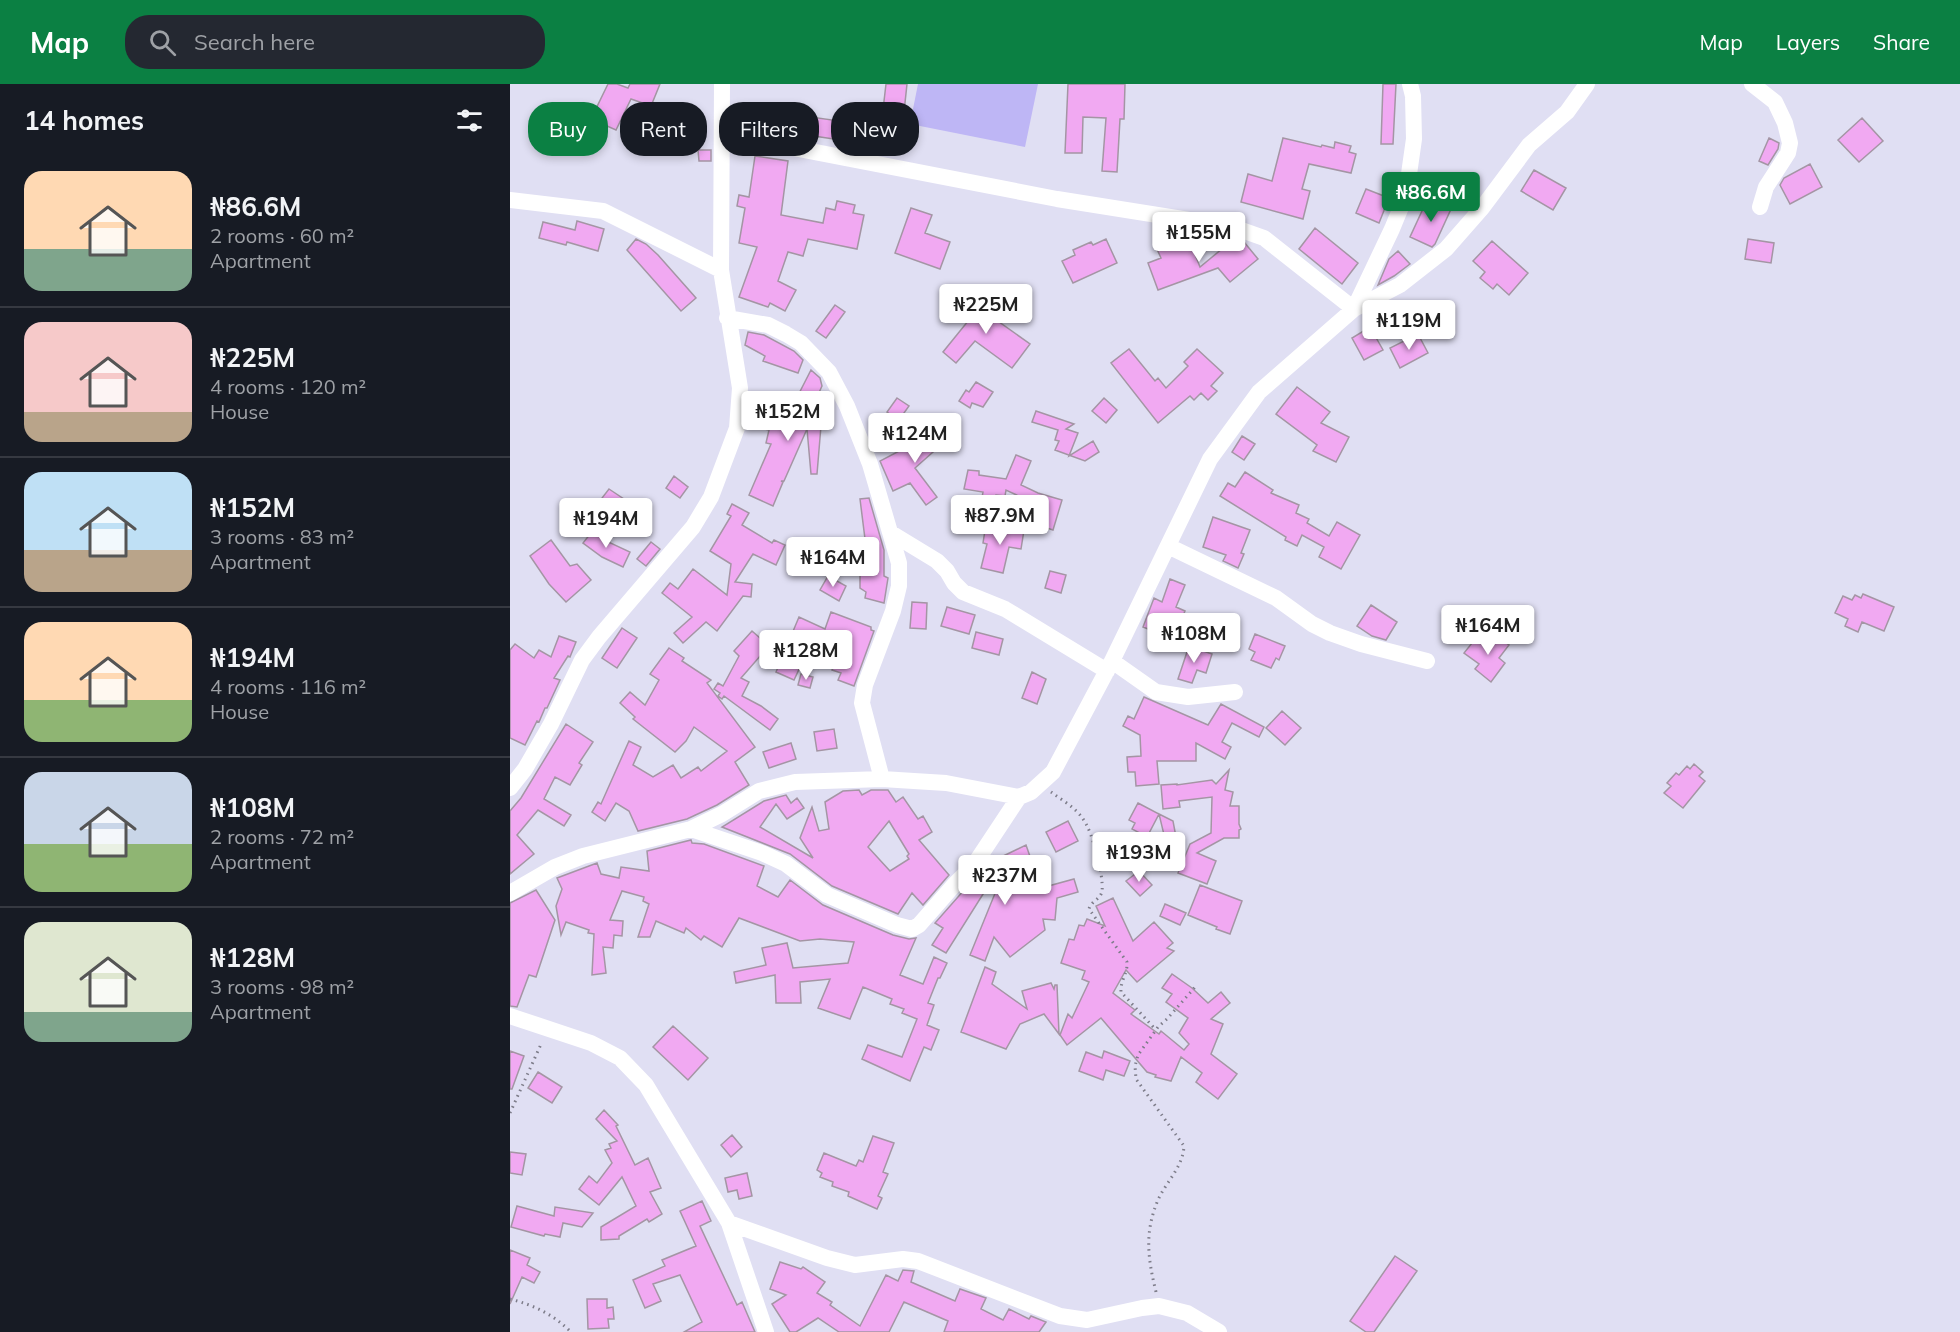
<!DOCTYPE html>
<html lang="en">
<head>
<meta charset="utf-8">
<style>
  :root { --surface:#171b24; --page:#242831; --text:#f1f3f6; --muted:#9ea1a6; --line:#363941; --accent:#0b8043 }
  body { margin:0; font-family:Mulish,sans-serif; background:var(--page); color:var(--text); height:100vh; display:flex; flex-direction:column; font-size:22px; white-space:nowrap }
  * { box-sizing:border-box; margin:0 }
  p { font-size:20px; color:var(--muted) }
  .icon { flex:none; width:33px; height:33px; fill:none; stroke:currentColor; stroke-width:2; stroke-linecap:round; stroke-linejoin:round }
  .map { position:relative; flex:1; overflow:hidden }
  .panel { display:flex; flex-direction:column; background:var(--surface); width:510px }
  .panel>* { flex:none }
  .hud { position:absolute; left:18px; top:18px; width:570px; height:54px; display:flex; gap:12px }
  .price { position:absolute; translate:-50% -51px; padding:0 14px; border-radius:6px; background:#fff; color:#222; font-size:20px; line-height:39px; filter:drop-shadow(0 2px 3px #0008) }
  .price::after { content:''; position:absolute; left:50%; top:36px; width:18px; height:14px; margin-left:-9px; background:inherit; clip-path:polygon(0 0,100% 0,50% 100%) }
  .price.current { background:var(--accent); color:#fff }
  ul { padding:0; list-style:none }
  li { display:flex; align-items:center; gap:18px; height:150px; padding:0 24px }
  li+li { border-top:2px solid var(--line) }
  li span { display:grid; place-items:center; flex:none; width:168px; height:120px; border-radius:18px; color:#555 }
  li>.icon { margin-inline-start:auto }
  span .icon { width:72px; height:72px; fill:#fffc; stroke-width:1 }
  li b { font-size:26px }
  h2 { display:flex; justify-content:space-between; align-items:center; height:72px; padding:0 24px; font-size:26px }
  .chip { padding:0 21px; border-radius:24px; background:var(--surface); box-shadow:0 3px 9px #0003; font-size:21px; line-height:54px }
  .chip.current { background:var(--accent); color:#fff }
  header { display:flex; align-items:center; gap:36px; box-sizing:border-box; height:84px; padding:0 30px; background:var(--accent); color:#fff }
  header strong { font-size:28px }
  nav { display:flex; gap:33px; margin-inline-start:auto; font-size:21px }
  .search { width:420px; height:54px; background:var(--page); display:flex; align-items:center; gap:15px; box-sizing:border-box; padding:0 21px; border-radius:24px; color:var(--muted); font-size:22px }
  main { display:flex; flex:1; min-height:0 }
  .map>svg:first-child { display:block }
  .green { fill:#beb6f5 }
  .building { fill:#f1a9f2; stroke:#a495a4; stroke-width:1.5; fill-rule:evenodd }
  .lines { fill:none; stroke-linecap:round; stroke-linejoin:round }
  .path { stroke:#7d7c89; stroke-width:3; stroke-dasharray:1.5 4.5; stroke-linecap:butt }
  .minor { stroke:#fff; stroke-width:16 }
</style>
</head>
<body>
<header>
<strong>Map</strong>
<div class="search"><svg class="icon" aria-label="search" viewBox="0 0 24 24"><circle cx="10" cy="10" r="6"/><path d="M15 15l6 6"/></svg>Search here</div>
<nav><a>Map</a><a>Layers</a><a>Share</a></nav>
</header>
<main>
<section class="panel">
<h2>14 homes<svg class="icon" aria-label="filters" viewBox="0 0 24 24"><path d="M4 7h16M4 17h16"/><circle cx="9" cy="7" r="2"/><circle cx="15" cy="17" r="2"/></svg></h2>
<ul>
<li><span style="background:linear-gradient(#ffd9b3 65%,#7fa58c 0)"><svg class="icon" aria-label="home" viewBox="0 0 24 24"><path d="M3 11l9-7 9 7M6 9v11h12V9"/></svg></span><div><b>₦86.6M</b><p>2 rooms · 60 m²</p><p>Apartment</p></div></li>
<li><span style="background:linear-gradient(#f6c9c9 75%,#b9a48a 0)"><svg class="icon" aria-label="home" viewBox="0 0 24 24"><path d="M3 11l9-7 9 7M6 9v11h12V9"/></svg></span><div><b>₦225M</b><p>4 rooms · 120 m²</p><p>House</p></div></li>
<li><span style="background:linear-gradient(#bfe0f5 65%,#b9a48a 0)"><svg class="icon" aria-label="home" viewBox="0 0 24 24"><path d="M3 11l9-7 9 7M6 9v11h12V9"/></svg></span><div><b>₦152M</b><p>3 rooms · 83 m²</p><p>Apartment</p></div></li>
<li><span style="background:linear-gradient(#ffd9b3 65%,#8fb573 0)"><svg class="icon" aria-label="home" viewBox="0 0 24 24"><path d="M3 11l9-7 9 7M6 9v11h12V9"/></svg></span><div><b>₦194M</b><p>4 rooms · 116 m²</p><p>House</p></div></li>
<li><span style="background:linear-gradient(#c9d6e8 60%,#8fb573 0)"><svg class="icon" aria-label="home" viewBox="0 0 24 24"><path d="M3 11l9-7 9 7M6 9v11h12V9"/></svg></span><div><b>₦108M</b><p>2 rooms · 72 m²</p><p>Apartment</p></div></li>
<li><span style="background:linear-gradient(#dfe7d0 75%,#7fa58c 0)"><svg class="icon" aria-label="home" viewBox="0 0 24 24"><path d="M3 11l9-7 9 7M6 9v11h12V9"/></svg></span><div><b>₦128M</b><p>3 rooms · 98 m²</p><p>Apartment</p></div></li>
</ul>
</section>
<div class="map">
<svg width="1450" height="1248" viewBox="0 0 1450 1248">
  <rect width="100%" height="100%" fill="#e0dff3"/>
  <path class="green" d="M408,0H528L515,63L400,40Z"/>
  <path class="building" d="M98,0H107L118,4L120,0H150L141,22L121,15L106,46L81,35Z
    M376,0H397L392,47L389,56L372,50L370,62L264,46L266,28L371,43Z
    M558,0H615L614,35H610L607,88L592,87L596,34L573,33L572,69H555Z
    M873,0H886L883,60H871Z
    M1352,34L1373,57L1349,78L1328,56Z
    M773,54L811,63L812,61L824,64L825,58L841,62L839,68L846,70L841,89L799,80L792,105L800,107L793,135L731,118L738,90L762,97Z
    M1259,54L1269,59L1268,65L1258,81L1249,77Z
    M188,66H201V77H189Z
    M245,72L278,77L271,131L313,139L316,124L325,126L327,117L345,121L343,129L354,131L347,165L298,155L293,172L278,168L268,197L286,206L275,227L260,219L258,223L229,213L247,163L229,159L235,124L227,122L229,111L239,113Z
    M1300,80L1312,103L1280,120L1270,101L1274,94Z
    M1024,86L1056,104L1043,126L1011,107Z
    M856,105L879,114L869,139L846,129Z
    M918,114L941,125L925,160L922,163L900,153Z
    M401,124L422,131L415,149L440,158L430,185L385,169Z
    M67,137L94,145L88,167L57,158L56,161L29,154L33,138L65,146Z
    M805,144L848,179L832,200L789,165Z
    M126,155L136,160L148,171L186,214L171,227L117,166Z
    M596,155L607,179L563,199L552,177L565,171L563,166L581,158L583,161Z
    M724,155L734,158L748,175L720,198L708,184L648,206L638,179L651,174L646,163L662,157L665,165L681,160L690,183Z
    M1238,155L1264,159L1261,179L1235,175Z
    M982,157L1018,189L999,211L987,200L983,205L970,194L975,188L963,177Z
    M888,167L900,180L884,192L868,201L879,175Z
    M456,209L481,225L478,230L520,260L502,284L465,257L446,279L433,268L463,231L448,222Z
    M325,221L335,228L316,254L306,247Z
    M860,243L873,266L854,276L842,254Z
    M238,248L254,251L284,267L293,276L288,289L253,277L255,272L235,261Z
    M908,250L918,269L890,284L880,264Z
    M619,265L645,297L648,294L656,304L678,282L674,278L687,265L713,289L701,302L707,307L698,316L691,309L684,316L680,312L648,339L601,279Z
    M301,286L310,294L312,302L295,340L311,342L307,390H301L297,345L274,397H271L273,398L263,422L239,411L261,360L256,359L259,346L249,344L252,332L260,334L262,325L279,329Z
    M466,298L483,308L473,323L462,319L460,324L449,317L456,306L459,308Z
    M787,303L820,328L811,339L839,353L826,378L803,367L807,361L766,330Z
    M387,314L399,322L389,336L377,328Z
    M594,314L607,326L596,339L582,327Z
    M526,327L564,340L556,345L568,349L559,372L583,357L589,368L575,377L545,366L549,357L545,356L548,346L522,338Z
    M425,343L445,351L440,365L431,361L405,384L427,413L416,421L400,399L383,407L370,377L410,356L416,366Z
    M732,352L745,360L734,376L722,368Z
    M506,371L521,377L511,401L528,409L552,416L543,446L528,441L534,424L496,406L495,412L486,411L485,421L471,419L473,408L454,405L458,386L469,387V391L496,395Z
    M735,388L763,406L761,409L789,421L786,429L799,435L797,439L819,452L827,438L850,451L831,485L809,473L814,463L792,451L787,462L775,456L776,453L710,412L718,399L725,403Z
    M164,392L178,403L170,414L156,404Z
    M99,405L132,427L123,438L92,414Z
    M359,414L374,466V492L378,494L374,519L355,514L356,508L350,504V463H356L350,415Z
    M222,420L239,429L232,441L262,459L264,456L275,461L266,481L243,470L225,498L242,500L241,513L233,512L207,547L196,538L173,559L164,549L182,533L152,509L160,499L168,505L183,485L217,511L221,480L200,467L221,432L217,430Z
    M703,433L740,446L731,469L734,470L728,484L713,477L716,471L693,463Z
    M476,440L514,446L511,465L499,463L493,489L471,484L477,460L473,459Z
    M84,445L96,453L94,456L120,468L113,483L92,473L73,459Z
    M41,456L60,482L67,480L81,496L56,518L39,500L20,472Z
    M141,458L150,465L136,482L127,475Z
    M540,487L556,491L551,509L535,504Z
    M318,492L336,502L329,517L310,506Z
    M660,495L675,501L666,523L675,527L664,555L633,543L644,514L652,518Z
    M1353,510L1384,523L1374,547L1352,538L1348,548L1335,542L1338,535L1325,529L1333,512L1342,516L1345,511L1351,514Z
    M402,518L417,519L416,545L400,544Z
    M861,521L887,538L876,556L862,552L847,542Z
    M437,523L465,531L459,550L431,542Z
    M321,528L361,543V546L364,547L344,602L328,596L331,589L322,586L325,576L299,564L284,596L266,588L289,533L315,545Z
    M112,544L127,554L107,584L92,574Z
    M242,547L259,562L231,594L239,598L232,612L251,622L268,635L260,646L214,612L212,615L208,612L210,609L204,605L208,599L213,602L229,572L224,567Z
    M466,548L493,555L489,571L462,564Z
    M982,549L999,561L989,574L995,579L981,598L965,585L969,580L954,569L966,554L973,560Z
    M745,550L775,562L769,576L766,574L761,584L741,576L745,568L739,565Z
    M49,552L66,558L60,573L58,572L44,594L50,596L37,624H35L29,638L27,637L15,661L0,654V566L5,560L24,574L29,566L41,573Z
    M679,562L702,570L696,589L687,586L682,599L668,595Z
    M159,564L174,574L172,577L201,596L197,599L245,663L225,678L239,701L207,721L177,735L128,747L119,727L106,719L95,737L82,728L88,718L91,720L119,657L131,663L123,681L143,693L163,681L171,694L188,683L191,687L217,667L184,643L176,657L165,668L123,635L125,633L110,619L120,608L135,621L149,596L140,590Z
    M522,588L536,595L527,620L512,614Z
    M291,590L303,593L300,604L288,601Z
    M634,613L698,641L711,620L754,643L749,653L722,639L712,658L721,663L715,675L686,659V677H647L649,700L626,702L625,688H618L617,673L631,672L630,651L613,642L618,632L624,635Z
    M772,627L791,644L775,661L756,644Z
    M56,640L83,658L69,679L72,681L60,701L45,693L34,715L61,731L54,742L28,726L7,751L24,770L0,790V727L11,714Z
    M324,645L327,664L307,667L304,648Z
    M281,659L286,675L259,684L253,668Z
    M1184,680L1193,688L1189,692L1195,697L1173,724L1154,709L1161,702L1157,699L1166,689L1169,691L1177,682L1180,685Z
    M719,686L715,706L723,708L720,722H729V740L731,745L729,746V754H714L687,769L706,777L697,800L668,789L680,760L701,749L702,713L669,717L670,723L653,725L651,701L667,700V701L702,696L706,700Z
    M349,706L352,711L361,706H378L386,718L393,713L408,735L413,732L422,748L409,756L439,791L413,821L402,809L388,830L322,802L280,770L212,743L254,717L276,711L281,719L287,714L294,724L277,735L266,720L250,743L303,774L290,754L302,723L309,747L319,745L315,718L333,707ZM379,737L399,770L397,772L399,775L380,787L358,763Z
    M628,719L649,730L637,753L622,745L625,739L619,736Z
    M649,730L663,737L666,753L655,755Z
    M558,737L568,757L546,768L536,748Z
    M181,756L182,759L194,760L254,782L247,802L268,813L280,796L313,821L383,851L399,855L406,854L390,891L413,900L424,873L437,879L430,894H428L418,919L424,921L417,941L429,946L421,966L414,963L400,997L352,975L358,961L392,973L407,935L392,929L394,925L380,920L382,915L353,903L340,935L308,924L320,895L290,898L291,919H266L265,891L226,899L224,888L256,881L252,864L277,859L283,884L338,879L344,858L310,855L290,857L229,834L212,863L194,852L191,856L176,844L174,849L146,837L140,853H128L139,820L133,817L134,813L112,807L100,836L113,837L112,852L104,851L103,864L93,863L96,889L82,891L84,850L78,849L79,846L56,838L51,851L46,822L52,805L47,794L87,779L91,790L109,794L111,783L139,787L137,767Z
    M516,761L531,804L564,795L568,808L547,814L545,836L533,835L535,846L500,873L484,853L475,877L460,871L488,802L480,799L436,869L422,861L433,844L425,839L455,805L461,809L478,789L474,785L484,772L487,775Z
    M629,787L642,801L630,812L616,797Z
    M690,801L732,817L720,850L706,845L707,843L678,831Z
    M26,806L45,836L26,893L19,891L7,923L0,922V819Z
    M603,814L623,857L644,838L663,859L657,864L664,867L627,898L616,886L603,909L625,926L621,930L649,950L651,947L674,966L679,960L669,949L678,934L656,918L662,910L652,904L662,890L682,904L698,919L711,908L720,919L701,935L713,940L701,970L727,990L708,1015L686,998L692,989L671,973L661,997L645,993L646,991L637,988L591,934L557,961L550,951L558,930L562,934L579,898L572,895L575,887L551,879L559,855L564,856L569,841L574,842L577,835L595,842L586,822Z
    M655,820L676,829L670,841L650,832Z
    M475,883L486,888L482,900L517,925L512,907L541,899L544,905L545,901H547L549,950L534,930L510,940L496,965L451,948Z
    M163,942L198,974L178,996L143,963Z
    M0,967L14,972L2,1005H0Z
    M594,967L620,977L614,992L596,986L593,996L569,987L576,968L592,974Z
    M28,988L52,1003L42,1019L18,1004Z
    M94,1026L108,1041L106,1042L125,1081L138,1074L151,1104L140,1108L152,1130L139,1138L137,1135L109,1152V1155L91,1156V1143L126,1122L112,1093L89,1121L69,1105L79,1092L87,1099L102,1079L95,1066L101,1064L99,1060L107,1057L86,1035Z
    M222,1051L232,1063L221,1073L211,1061Z
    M363,1052L384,1059L373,1088L378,1090L368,1112L372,1114L367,1125L338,1112L339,1108L322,1102L323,1098L310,1093L312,1089L307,1086L314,1069L346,1082L349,1076L353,1078Z
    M0,1068L16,1070L12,1091L0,1089Z
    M237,1089L242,1112L229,1115L227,1106L218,1108L215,1094Z
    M192,1117L201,1137L190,1142L227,1221L232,1218L245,1248H174L192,1238L170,1191L143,1200L151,1217L135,1224L123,1196L155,1182L152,1176L186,1162L170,1127Z
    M7,1122L44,1132L45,1123L83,1129L72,1143L53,1139L50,1153L35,1150L34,1152L1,1143Z
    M0,1166L20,1174L17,1181L30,1188L24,1199L12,1193L0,1220Z
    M885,1172L907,1187L864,1248H856L840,1237Z
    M270,1178L291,1185L293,1183L315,1198L307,1209L322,1218L320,1221L350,1242L376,1191L388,1197L393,1186L404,1187L401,1198L445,1217L450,1205L476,1214L471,1225L493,1236L499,1225L519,1235L521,1232L536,1238L529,1248H434L438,1237L394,1218L379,1248H329L308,1234L286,1248H280L262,1220L276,1211L260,1205Z
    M77,1215H97V1224L103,1223L104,1235H98L99,1244L78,1245Z"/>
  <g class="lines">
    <path class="path" d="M541,708C552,716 566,724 573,735C582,746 594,792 592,807C591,815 581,817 579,825L617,878C618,889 610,897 611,908L646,946
      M0,1029L32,958
      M646,1208C638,1175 634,1149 648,1116C656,1098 673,1083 674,1062L626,995L625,982L628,971L648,943L657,935L686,902
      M0,1215C24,1221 44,1231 61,1248"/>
    <path class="minor" d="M1242,0L1265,18L1275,39L1280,59L1278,69L1256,103L1250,123
      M212,50L547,115L723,143L754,154L844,225L882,145L896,111L904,55L903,12L900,0
      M0,116L93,127L211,186
      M217,234L258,241L276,250L291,259L319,288L337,322L360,380L389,479V502L383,527L355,601L352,619L372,695
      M381,449L427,477L437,487L444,499L453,508L495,525L597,587
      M658,462L766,514L802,540L820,549L851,560L917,577
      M602,577L646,608L678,613L725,608
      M0,704L15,685L41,640L72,576L89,553L183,443L201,413L227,344L230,304L211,186L212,0
      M181,745L252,769L276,780L317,811L387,841L402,845L409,841L444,801L464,781L509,713
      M0,809L45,783L73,772L181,745L212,730L249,707L285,698L372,695L436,699L509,713L521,708L543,688L602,577L700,375L749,308L844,225L890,201L936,165L972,124L1019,61L1057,28L1077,0
      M0,932L81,959L110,974L136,1001L219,1139L256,1248
      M219,1139L317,1174L345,1181L393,1175L408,1177L550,1232L577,1236L632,1224L649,1222L677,1229L709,1248"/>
  </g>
</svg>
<b class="price current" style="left:921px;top:139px">₦86.6M</b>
<b class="price" style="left:689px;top:179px">₦155M</b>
<b class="price" style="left:476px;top:251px">₦225M</b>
<b class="price" style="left:899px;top:267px">₦119M</b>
<b class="price" style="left:278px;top:358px">₦152M</b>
<b class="price" style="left:405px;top:380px">₦124M</b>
<b class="price" style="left:490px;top:462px">₦87.9M</b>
<b class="price" style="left:96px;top:465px">₦194M</b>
<b class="price" style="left:323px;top:504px">₦164M</b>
<b class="price" style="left:978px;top:572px">₦164M</b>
<b class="price" style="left:684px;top:580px">₦108M</b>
<b class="price" style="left:296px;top:597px">₦128M</b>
<b class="price" style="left:629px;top:799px">₦193M</b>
<b class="price" style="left:495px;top:822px">₦237M</b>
<div class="hud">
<a class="chip current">Buy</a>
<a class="chip">Rent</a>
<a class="chip">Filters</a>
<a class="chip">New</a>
</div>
</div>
</main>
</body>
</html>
